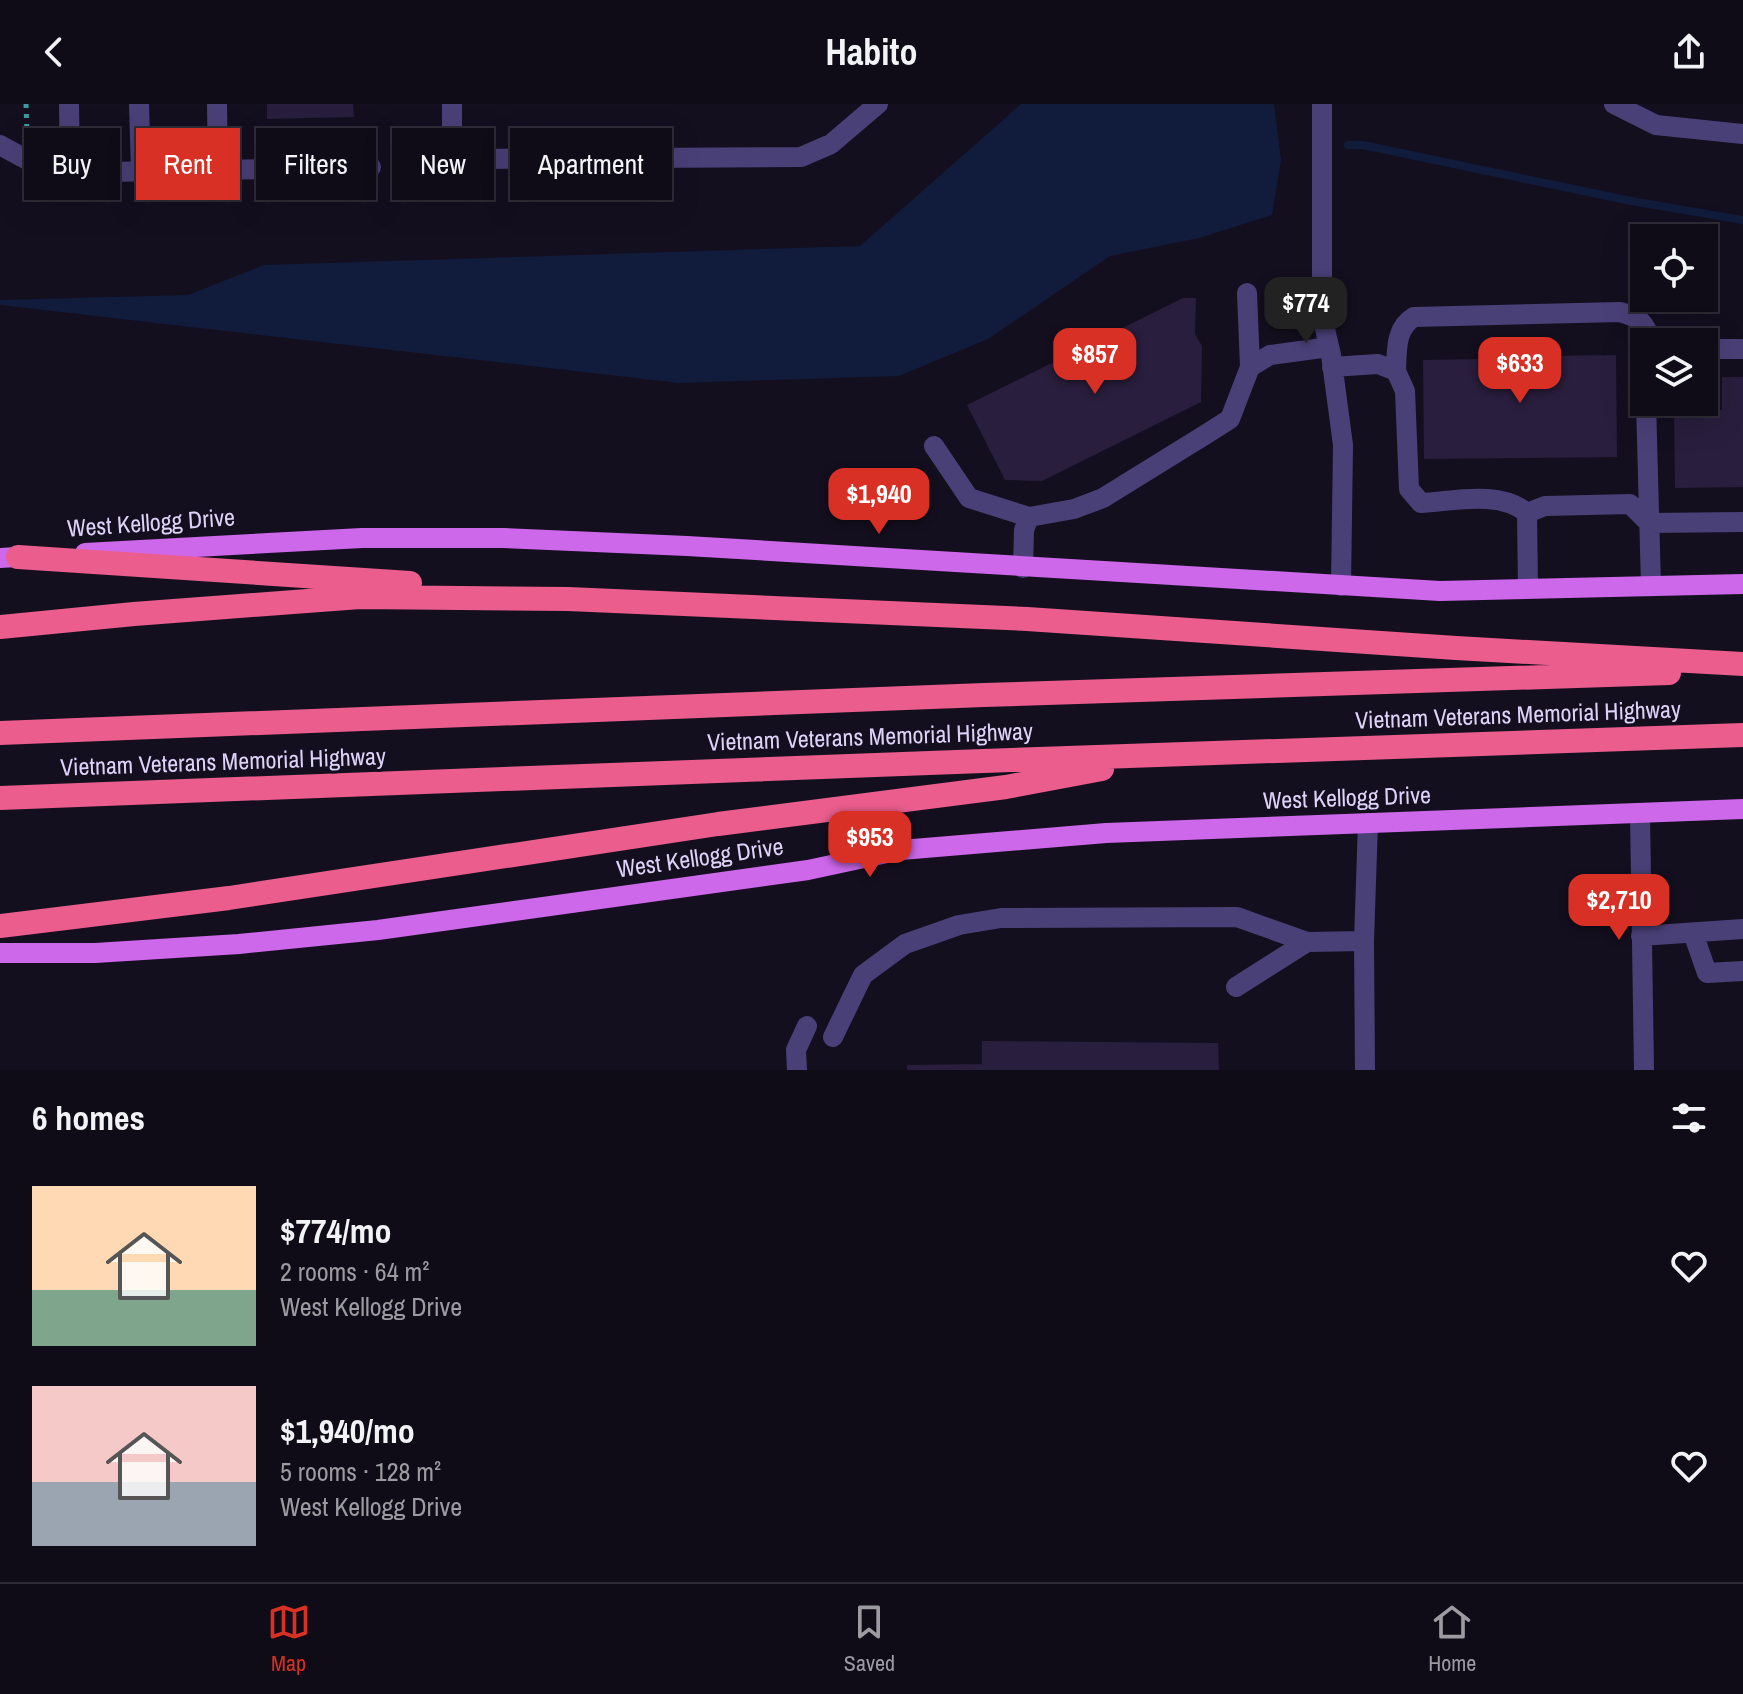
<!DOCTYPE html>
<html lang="en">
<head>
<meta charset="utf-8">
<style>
  :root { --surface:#0f0b17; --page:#1d1924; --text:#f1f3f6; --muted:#9b9ba1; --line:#2f2b36; --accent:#d93025 }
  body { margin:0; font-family:"Archivo Narrow",sans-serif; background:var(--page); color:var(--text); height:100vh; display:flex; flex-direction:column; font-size:30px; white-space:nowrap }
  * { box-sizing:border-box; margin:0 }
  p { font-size:26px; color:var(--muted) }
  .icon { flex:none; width:44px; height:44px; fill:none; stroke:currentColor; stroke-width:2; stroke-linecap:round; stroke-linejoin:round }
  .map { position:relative; height:966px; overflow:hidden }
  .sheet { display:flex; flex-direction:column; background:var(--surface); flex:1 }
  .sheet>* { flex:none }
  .banner { position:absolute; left:24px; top:24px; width:800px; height:72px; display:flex; gap:16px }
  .buttons { position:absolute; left:1630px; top:120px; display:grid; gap:16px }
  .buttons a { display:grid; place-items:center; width:88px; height:88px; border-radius:0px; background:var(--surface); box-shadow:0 8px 32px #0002,0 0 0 2px var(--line); font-size:40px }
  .price { position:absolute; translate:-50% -68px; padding:0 18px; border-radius:16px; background:var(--accent); color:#fff; font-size:26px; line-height:52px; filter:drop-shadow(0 2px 4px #0008) }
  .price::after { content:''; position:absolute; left:50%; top:48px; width:24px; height:18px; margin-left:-12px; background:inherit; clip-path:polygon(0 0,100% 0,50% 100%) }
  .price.on { background:#222; color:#fff }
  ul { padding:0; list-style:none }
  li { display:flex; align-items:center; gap:24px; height:200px; padding:0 32px }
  li span { display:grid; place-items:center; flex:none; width:224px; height:160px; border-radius:0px; color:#555 }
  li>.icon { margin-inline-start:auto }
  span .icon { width:96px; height:96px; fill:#fffc; stroke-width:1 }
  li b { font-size:34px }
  h2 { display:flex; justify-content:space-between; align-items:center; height:96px; padding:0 32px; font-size:34px }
  .chip { padding:0 28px; border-radius:0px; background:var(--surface); box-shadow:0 8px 32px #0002,0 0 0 2px var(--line); font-size:28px; line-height:72px }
  .chip.on { background:var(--accent); color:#fff }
  header { display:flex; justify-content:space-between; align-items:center; height:104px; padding:0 32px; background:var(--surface); font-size:36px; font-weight:800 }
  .dock { display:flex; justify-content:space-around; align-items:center; height:112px; border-top:2px solid var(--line); background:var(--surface); font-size:22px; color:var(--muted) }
  .dock a { display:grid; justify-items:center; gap:4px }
  .dock .on { color:var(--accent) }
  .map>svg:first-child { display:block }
  .water { fill:#111b3c }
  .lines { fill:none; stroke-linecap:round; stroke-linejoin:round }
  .stream { stroke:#111b3c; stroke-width:8 }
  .building { fill:#291e3d }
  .path { stroke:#3d9ba3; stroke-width:5; stroke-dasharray:4 6; stroke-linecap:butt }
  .minor { stroke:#4a4078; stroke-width:20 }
  .major { stroke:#cd68eb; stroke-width:20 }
  .highway { stroke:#ea5d8d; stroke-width:24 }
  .labels { text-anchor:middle; stroke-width:6; stroke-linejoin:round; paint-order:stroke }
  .street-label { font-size:24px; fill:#ddd3f9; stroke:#140f1f }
</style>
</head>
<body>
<header><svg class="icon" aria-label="back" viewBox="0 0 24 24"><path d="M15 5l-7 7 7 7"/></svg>Habito<svg class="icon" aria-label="share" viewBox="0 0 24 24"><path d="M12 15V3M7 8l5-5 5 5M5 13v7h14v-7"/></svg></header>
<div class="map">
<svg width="1743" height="966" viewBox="0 0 1743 966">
  <rect width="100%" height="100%" fill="#140f1f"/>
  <path class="water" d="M1021,0H1274L1281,56L1272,111L1199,134L1110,152L988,235L899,272L679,279L0,201V196L188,191L264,161L860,142Z"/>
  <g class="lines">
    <path class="stream" d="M1348,41H1363L1631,97L1743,116"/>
  </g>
  <path class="building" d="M267,0H353L354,13L267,15Z
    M1183,194H1196L1195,230L1202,242L1201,298L1042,377L1005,376L967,301Z
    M1484,236H1541L1542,252L1616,251L1617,353L1424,355L1423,256L1484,255Z
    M1722,273H1743V383L1675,384L1674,306H1722Z
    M982,937L1218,939L1219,966H907V961L982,960Z"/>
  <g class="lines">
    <path class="path" d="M26,0L27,31"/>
    <path class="minor" d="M69,0L70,69
      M139,0L141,67
      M217,0L218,66
      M452,0V27L457,51L481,55L801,53L831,40L878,0
      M1322,0V212L1331,251L1343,341L1341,482
      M1614,0L1656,21L1743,30
      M0,41L51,69L371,63
      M1247,189L1250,263
      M1704,245H1743
      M1332,263L1378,260L1396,267L1405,287L1409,385L1421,399C1455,397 1500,386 1527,409L1528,485
      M1396,267C1397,247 1395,224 1414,213L1620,208C1638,213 1647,218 1650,238
      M1646,298L1651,482
      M934,342L969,394L1029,413
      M1527,409L1545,402L1630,400L1649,419L1743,418
      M1023,464L1024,426L1029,413L1074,405L1103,394L1208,329L1230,315L1250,263L1270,251L1329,243
      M1640,710L1644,966
      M1693,829L1707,869L1743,867
      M1641,832L1743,825
      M1236,883L1307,838
      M833,933L863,871L905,840L959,821L1001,814L1237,813L1307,838L1364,837
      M797,966L796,946L807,922
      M1365,966L1364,837L1368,719"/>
    <path class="major" d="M85,449L362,434H504L687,442L1440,487L1743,480
      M0,454L33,452
      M0,849H95L239,840L378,826L808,766L901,746L1106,729L1743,705"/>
    <path class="highway" d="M18,453L410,479
      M0,523L134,510L360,493L568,495L1027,515L1456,544L1743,560
      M0,629L984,591L1669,569
      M0,694L983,657L1743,631
      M0,822L229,794L718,720L1006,683L1102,665"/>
  </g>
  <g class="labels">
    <g class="street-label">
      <text transform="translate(151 419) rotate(-4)" y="8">West Kellogg Drive</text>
      <text transform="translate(1518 611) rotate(-2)" y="8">Vietnam Veterans Memorial Highway</text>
      <text transform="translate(870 633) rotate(-2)" y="8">Vietnam Veterans Memorial Highway</text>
      <text transform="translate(223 658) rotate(-2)" y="8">Vietnam Veterans Memorial Highway</text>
      <text transform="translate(1347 694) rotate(-2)" y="8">West Kellogg Drive</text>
      <text transform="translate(700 754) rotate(-8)" y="8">West Kellogg Drive</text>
    </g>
  </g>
</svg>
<div class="buttons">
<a><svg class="icon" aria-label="locate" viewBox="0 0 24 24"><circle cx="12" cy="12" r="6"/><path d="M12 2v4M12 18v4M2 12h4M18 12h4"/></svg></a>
<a><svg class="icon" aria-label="layers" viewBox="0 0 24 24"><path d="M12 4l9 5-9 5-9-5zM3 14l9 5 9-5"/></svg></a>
</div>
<b class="price on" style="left:1306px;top:241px">$774</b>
<b class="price" style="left:1095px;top:292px">$857</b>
<b class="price" style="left:1520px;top:301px">$633</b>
<b class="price" style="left:879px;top:432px">$1,940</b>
<b class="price" style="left:870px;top:775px">$953</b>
<b class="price" style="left:1619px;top:838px">$2,710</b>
<div class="banner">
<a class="chip">Buy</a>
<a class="chip on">Rent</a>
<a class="chip">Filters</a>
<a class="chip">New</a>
<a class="chip">Apartment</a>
</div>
</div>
<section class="sheet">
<h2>6 homes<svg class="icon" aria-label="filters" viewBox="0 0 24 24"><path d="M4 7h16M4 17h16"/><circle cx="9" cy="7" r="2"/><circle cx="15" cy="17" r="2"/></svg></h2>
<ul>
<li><span style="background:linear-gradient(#ffd9b3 65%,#7fa58c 0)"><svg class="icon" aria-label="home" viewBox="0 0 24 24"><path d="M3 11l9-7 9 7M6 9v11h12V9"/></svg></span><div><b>$774/mo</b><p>2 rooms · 64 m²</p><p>West Kellogg Drive</p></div><svg class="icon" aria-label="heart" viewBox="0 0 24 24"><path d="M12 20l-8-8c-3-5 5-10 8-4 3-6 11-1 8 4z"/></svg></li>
<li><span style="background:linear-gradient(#f6c9c9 60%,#9aa5b1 0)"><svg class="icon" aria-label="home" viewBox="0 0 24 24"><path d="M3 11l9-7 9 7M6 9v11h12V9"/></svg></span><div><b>$1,940/mo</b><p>5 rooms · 128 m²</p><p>West Kellogg Drive</p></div><svg class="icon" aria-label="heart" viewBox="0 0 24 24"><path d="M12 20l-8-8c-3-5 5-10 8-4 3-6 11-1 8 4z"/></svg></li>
</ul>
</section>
<nav class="dock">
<a class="on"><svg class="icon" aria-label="map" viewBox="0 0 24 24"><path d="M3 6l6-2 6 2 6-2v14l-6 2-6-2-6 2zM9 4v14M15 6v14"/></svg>Map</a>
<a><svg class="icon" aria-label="saved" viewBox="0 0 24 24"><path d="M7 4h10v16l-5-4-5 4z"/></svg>Saved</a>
<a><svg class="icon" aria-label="home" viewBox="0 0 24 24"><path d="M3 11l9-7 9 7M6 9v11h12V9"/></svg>Home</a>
</nav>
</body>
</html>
